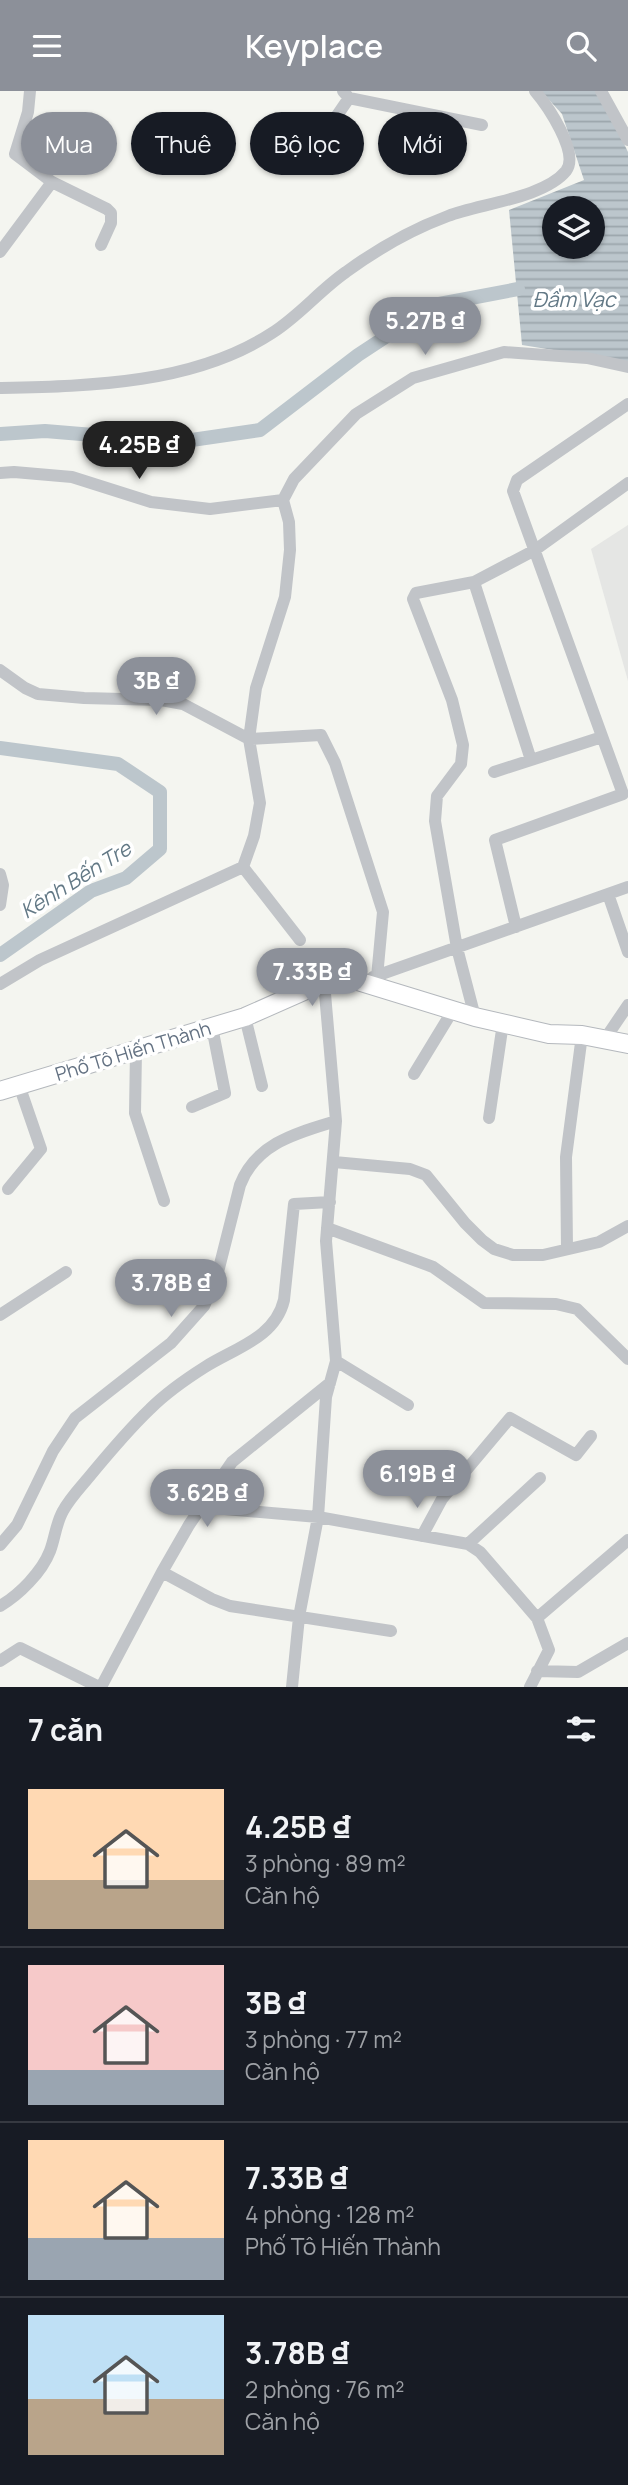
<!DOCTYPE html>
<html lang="vi">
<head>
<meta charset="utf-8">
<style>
  :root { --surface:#171b24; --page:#242831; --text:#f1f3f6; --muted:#9ea1a6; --line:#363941; --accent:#8c9099 }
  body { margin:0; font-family:Manrope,sans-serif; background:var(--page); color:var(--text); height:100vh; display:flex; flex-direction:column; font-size:26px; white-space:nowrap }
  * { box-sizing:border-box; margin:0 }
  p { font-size:23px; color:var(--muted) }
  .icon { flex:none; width:38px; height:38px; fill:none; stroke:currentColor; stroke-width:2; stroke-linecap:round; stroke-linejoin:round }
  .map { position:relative; height:1596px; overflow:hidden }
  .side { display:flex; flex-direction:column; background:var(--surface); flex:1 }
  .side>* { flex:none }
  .banner { position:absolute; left:21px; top:21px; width:586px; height:63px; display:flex; gap:14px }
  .tools { position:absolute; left:542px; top:105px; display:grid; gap:14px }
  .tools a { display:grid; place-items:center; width:63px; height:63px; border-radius:50%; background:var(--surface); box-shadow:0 2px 5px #0004; font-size:35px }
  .price { position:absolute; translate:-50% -60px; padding:0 16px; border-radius:24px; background:var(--accent); color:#fff; font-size:23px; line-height:46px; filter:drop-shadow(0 2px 4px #0008) }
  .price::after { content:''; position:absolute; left:50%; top:42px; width:21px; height:16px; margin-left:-10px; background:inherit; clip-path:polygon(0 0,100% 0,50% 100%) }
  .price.on { background:#222; color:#fff }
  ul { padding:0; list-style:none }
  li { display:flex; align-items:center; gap:21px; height:175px; padding:0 28px }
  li+li { border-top:2px solid var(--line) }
  li span { display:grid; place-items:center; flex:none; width:196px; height:140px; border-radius:0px; color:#555 }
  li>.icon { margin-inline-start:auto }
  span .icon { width:84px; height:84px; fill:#fffc; stroke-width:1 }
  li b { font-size:30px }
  h2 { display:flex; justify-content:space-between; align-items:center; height:84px; padding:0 28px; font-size:30px }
  .tag { padding:0 24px; border-radius:32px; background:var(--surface); box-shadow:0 2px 5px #0004; font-size:24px; line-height:63px }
  .tag.on { background:var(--accent); color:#fff }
  header { display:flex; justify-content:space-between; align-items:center; height:91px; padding:0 28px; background:var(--accent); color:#fff; font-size:32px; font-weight:600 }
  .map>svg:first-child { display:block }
  .built { fill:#e5e6e4 }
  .water { fill:url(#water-rules); fill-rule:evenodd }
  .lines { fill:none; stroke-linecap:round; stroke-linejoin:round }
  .canal { stroke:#bcc6cc; stroke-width:14 }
  .secondary-casing { stroke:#b4b8bd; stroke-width:20 }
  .street { stroke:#c1c4c8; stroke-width:12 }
  .secondary { stroke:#fff; stroke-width:18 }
  .labels { text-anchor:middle; stroke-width:7; stroke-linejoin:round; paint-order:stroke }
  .street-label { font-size:19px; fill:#637182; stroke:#fff }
  .water-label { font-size:21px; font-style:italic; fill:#637986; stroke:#fff }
</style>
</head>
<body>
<header><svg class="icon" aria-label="menu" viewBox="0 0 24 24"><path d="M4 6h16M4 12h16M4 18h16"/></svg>Keyplace<svg class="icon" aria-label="search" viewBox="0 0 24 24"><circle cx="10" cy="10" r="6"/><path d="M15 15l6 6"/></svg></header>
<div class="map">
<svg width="628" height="1596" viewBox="0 0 628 1596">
  <defs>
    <pattern id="water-rules" width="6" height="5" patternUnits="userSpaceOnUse" patternTransform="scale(1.75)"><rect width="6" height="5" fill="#bcc6cc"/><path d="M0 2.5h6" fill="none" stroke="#9ca5ab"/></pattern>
  </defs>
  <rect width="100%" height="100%" fill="#f4f5f0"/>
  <path class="built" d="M628,434V590L591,458Z"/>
  <path class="water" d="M541,0H598L628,61V271L522,254L509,119L584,89L562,23ZM555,117H593V156H555Z"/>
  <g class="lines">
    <path class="canal" d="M0,343L45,340L178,351L260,339L358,264L434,214L518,198
      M0,657L118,673L160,701V758L126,787L91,800L0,864"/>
    <g class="secondary-casing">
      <path id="secondary" d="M0,1000L245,926L324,891L351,888L475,926L549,943L582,944L628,953"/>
    </g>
    <path class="street" d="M343,0L349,7L482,34
      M601,0L628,49
      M321,48L349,7
      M52,91L107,118L111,122V132L101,154
      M0,161L52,91L15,63L28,21L30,0
      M0,297C91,295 194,293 272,242C299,225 320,199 346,181C376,159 413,138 448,125C479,113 544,107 566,80C580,62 547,14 535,0
      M0,382L14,381L72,386L151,411L210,418L283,409
      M474,491L531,669
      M0,579L25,597L38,603L84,607L161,609L183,613L249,648L321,644L335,672L383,821L377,886
      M494,681L602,646
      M243,776L254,745L260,712L249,648L256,597L285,506L290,459L289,431L283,409L294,388L356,323L413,287L504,261L587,267L628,276
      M0,783L3,794L0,814
      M608,803L628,861
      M516,836L495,749L623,703L513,400L517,389L628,313
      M373,886L628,796
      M0,893L40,869L243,776L300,849
      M245,926L262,995
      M475,926L457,857L435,730L437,705L461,673L463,654L452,609L413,508L416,502L474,491L535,459L628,392
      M605,948L628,914
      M136,959L135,1022L164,1110
      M414,983L453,919
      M192,1016L225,1002L212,936
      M489,1027L503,932
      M334,1071L410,1078L426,1084L465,1132L482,1149L494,1158L513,1164H543L599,1151L628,1135
      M8,1098L41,1058L19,994
      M327,1137L433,1176L484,1212L556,1213L577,1218L628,1268
      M567,1158L566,1066L582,944
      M0,1224L66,1181
      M336,1270L408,1314
      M202,1416L318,1426L468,1453L480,1461L537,1527L549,1559L530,1596
      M422,1445L442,1408L510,1327L576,1364L591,1345
      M468,1453L540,1387
      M0,1454L17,1434L53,1360L75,1327L171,1252L204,1215L217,1185L240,1094C256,1052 297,1042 336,1030
      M162,1481L212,1508L230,1515L391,1540
      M0,1515C19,1504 42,1481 50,1460C55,1447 56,1432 63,1420C70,1407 80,1397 89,1386C108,1363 128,1339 150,1318C166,1302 186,1288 205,1276C235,1257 275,1247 284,1209L294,1113L330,1111
      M537,1527L628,1449
      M0,1570L20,1557L99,1596
      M537,1580L578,1581L628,1552
      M101,1596L162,1481L189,1434L232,1371L330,1292
      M292,1596L299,1526L318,1426L326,1306L336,1270L326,1150L336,1030L324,891"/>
    <use href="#secondary" class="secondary"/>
  </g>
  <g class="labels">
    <g class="street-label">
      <text transform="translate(133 960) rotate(-17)" y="7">Phố Tô Hiến Thành</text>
    </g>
    <g class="water-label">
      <text x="574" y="216">Đầm Vạc</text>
      <text transform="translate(76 789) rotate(-32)" y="7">Kênh Bến Tre</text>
    </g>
  </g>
</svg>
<div class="tools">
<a><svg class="icon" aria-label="layers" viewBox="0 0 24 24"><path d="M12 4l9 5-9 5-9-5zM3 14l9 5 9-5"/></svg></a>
</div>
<b class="price" style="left:425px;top:266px">5.27B ₫</b>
<b class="price on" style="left:139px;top:390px">4.25B ₫</b>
<b class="price" style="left:156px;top:626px">3B ₫</b>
<b class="price" style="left:312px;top:917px">7.33B ₫</b>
<b class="price" style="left:171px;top:1228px">3.78B ₫</b>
<b class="price" style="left:417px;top:1419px">6.19B ₫</b>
<b class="price" style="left:207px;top:1438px">3.62B ₫</b>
<div class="banner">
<a class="tag on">Mua</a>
<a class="tag">Thuê</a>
<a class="tag">Bộ lọc</a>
<a class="tag">Mới</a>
</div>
</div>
<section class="side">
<h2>7 căn<svg class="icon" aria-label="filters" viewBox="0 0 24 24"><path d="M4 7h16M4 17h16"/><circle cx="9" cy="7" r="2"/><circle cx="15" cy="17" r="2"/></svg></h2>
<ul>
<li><span style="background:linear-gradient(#ffd9b3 65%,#b9a48a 0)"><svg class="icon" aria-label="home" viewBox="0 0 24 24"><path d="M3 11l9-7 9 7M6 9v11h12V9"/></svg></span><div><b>4.25B ₫</b><p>3 phòng · 89 m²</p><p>Căn hộ</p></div></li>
<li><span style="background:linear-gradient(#f6c9c9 75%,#9aa5b1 0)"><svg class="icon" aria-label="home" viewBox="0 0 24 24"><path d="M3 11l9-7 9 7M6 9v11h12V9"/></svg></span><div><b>3B ₫</b><p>3 phòng · 77 m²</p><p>Căn hộ</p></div></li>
<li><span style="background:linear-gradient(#ffd9b3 70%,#9aa5b1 0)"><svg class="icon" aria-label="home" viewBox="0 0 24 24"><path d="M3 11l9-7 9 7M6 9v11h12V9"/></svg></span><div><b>7.33B ₫</b><p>4 phòng · 128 m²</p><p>Phố Tô Hiến Thành</p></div></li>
<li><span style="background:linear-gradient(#bfe0f5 60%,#b9a48a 0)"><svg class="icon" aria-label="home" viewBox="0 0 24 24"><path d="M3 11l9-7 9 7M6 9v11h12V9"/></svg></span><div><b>3.78B ₫</b><p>2 phòng · 76 m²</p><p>Căn hộ</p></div></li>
</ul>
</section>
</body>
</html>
